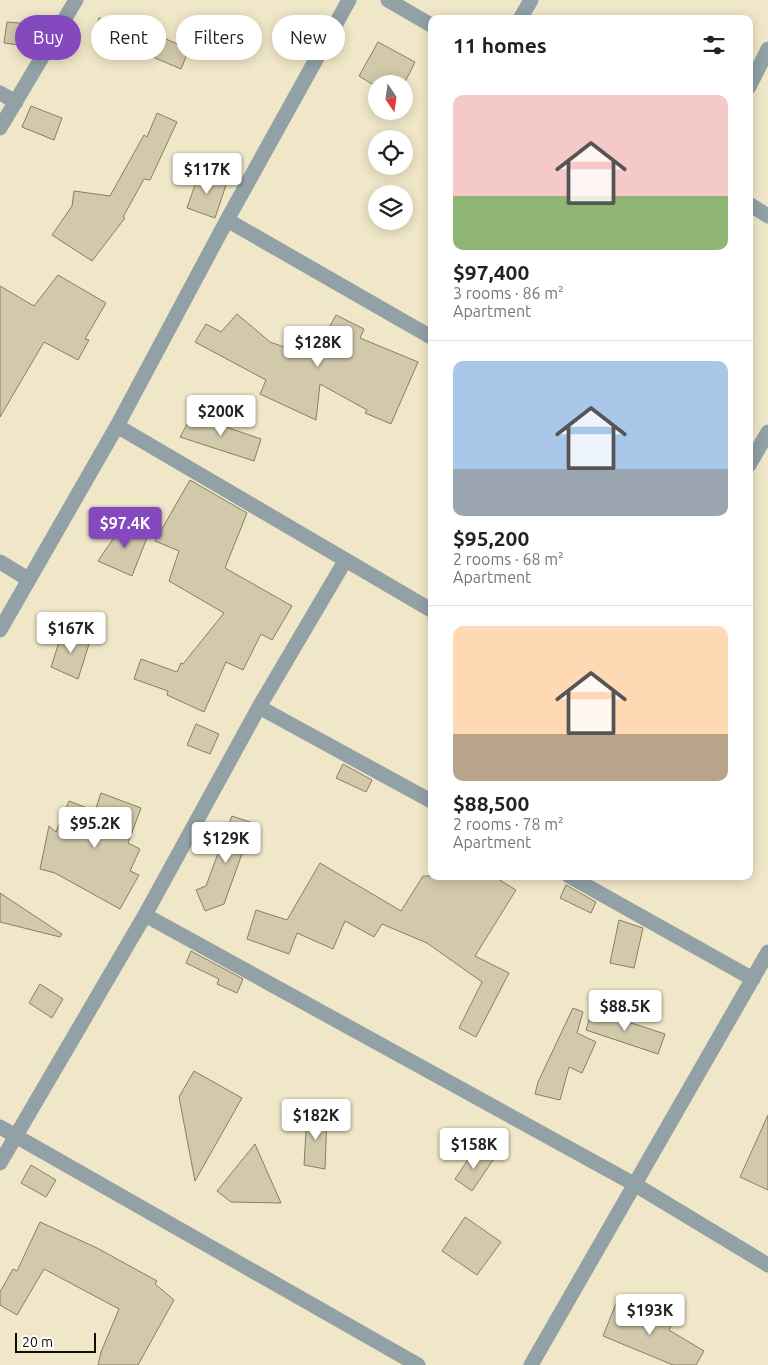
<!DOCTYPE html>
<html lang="en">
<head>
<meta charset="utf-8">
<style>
  :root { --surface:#fff; --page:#f6f6f6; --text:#222; --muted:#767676; --line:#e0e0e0; --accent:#8549bf }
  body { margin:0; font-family:Ubuntu,sans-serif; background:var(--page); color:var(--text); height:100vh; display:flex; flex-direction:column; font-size:19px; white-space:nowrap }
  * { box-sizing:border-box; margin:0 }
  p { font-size:16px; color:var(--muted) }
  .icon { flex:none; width:28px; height:28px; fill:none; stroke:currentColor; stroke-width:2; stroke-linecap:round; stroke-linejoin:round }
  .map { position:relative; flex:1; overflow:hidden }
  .sheet { position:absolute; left:428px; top:15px; width:325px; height:865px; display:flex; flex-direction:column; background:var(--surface); border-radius:10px; box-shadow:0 2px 12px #0003 }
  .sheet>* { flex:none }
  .hud { position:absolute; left:15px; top:15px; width:338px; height:45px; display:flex; gap:10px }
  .needle { width:32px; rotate:167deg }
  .controls { position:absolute; left:368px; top:75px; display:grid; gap:10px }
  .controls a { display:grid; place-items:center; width:45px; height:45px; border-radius:50%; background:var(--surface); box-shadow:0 2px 12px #0003; font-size:25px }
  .scale { position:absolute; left:15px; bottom:12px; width:81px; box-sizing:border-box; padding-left:5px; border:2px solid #0f0c03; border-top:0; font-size:14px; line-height:18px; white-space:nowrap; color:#0f0c03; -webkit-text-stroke:4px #fff; paint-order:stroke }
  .price { position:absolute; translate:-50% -42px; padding:0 11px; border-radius:5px; background:#fff; color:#222; font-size:16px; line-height:32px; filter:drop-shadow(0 1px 2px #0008) }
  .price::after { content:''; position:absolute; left:50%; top:30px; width:15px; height:11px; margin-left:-8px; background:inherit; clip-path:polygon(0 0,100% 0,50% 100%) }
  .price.active { background:var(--accent); color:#fff }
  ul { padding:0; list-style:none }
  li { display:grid; align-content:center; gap:10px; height:265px; padding:0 25px }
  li+li { border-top:1px solid var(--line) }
  li span { display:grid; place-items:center; height:155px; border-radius:10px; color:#555 }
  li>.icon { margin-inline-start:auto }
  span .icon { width:90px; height:90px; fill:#fffc; stroke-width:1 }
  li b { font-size:21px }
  h2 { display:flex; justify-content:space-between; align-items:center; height:60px; padding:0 25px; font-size:21px }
  .pill { padding:0 18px; border-radius:22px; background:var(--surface); box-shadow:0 2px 12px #0003; font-size:18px; line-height:45px }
  .pill.active { background:var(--accent); color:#fff }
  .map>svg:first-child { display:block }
  .building { fill:#d2c9ab; stroke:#887f63 }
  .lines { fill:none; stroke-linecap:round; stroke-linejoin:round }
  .minor { stroke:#91a1a5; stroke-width:15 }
</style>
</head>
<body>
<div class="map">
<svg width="768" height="1365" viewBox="0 0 768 1365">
  <rect width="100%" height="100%" fill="#f0e7c8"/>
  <path class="building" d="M99,18L159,36L189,49L181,69L94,32Z
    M7,22L31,24L28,46L4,43Z
    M378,42L415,62L404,84H372L359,76Z
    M31,106L62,118L54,140L22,127Z
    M157,113L177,122L150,180L144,179L123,217L125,218L92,261L52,235L72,206L74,191L110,196L144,135L147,137Z
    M198,176L228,179L215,218L187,208Z
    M58,275L106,303L85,339L89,340L78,360L44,342L0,417V286L34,306Z
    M237,314L270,342L313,357L336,315L364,329L360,338L418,362L391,424L365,413L367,410L320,384L316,420L260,394L266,380L195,342L206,324L221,332Z
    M194,412L223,426L261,439L254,461L180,437Z
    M190,480L247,513L225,568L292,606L272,640L261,634L243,670L226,662L204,712L167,695L168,691L134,679L141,659L177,672L181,663L183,664L224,613L169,581L179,551L155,541Z
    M126,520L148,535L132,576L98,561Z
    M63,630L90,641L78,679L51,667Z
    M196,724L219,734L210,754L187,745Z
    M343,764L372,780L366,792L336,778Z
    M101,793L141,808L128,843L140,849L130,871L139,875L120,909L55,873L40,869L49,826L56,832L69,801L95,811Z
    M232,816L253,823L224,904L205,911L196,890L206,886Z
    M320,863L401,911L423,876H493L516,890L475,956L509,973L476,1037L459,1028L482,982L427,943L382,924L374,937L345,921L333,949L297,933L289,954L247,939L256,910L287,920Z
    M566,885L596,902L591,913L560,898Z
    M0,893L62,934L60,937L0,922Z
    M619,920L643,928L634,968L610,963Z
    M191,951L243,979L237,993L217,984L219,979L186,963Z
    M40,984L63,999L52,1018L29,1003Z
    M573,1008L583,1012L577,1033L596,1042L582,1073L569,1067L560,1100L535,1094L538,1082Z
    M592,1010L665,1034L658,1054L586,1030Z
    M194,1071L242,1098L195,1181L179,1097Z
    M307,1114L327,1115L325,1169L304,1165Z
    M768,1115V1190L740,1177Z
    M255,1144L281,1203L231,1202L217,1191Z
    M476,1148L493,1160L472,1191L455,1179Z
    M31,1165L56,1180L46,1197L21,1183Z
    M465,1217L501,1242L477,1275L442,1251Z
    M40,1222L97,1248L157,1281L155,1284L174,1300L138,1365H98L101,1352L119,1309L44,1269L17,1315L0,1305V1292L13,1269L17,1271Z
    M617,1301L672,1324L669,1330L704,1351L696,1365H673L603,1336Z"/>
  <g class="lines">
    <path class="minor" d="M388,0L431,25
      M520,19L531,0
      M749,87L768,49
      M0,93L16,102
      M0,128L76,0
      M749,204L768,216
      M227,220L431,337
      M117,426L431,610
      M749,465L768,432
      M0,562L28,579
      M0,630L117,426L227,220L349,0
      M259,707L431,801
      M569,876L753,979
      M145,915L634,1184L768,1265
      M0,1127L418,1365
      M0,1163L145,915L259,707L345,561
      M531,1365L768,952"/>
  </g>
</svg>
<div class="controls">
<a><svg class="needle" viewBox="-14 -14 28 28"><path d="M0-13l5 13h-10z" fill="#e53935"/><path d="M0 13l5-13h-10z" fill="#767676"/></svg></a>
<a><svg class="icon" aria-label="locate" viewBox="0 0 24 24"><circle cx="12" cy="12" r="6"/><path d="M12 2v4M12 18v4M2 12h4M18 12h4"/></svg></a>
<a><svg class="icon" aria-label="layers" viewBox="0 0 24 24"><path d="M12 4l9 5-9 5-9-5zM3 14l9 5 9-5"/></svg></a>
</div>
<div class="scale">20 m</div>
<b class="price" style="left:207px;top:195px">$117K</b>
<b class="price" style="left:318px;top:368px">$128K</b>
<b class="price" style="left:221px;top:437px">$200K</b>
<b class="price active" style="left:125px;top:549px">$97.4K</b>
<b class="price" style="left:71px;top:654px">$167K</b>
<b class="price" style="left:95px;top:849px">$95.2K</b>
<b class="price" style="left:226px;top:864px">$129K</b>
<b class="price" style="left:625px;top:1032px">$88.5K</b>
<b class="price" style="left:316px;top:1141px">$182K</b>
<b class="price" style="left:474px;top:1170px">$158K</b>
<b class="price" style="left:650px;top:1336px">$193K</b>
<div class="hud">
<a class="pill active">Buy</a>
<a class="pill">Rent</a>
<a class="pill">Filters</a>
<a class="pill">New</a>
</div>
<section class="sheet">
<h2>11 homes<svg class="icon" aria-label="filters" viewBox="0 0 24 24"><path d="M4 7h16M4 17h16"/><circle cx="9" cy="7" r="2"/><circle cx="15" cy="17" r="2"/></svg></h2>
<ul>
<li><span style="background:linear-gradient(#f6c9c9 65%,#8fb573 0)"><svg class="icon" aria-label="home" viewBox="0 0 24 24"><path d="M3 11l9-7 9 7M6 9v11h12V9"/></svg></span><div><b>$97,400</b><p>3 rooms · 86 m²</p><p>Apartment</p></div></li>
<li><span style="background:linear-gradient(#a9c7e8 70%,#9aa5b1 0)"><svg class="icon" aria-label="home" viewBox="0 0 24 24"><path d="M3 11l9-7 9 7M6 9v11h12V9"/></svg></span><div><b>$95,200</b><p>2 rooms · 68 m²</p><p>Apartment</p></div></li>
<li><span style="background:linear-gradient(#ffd9b3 70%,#b9a48a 0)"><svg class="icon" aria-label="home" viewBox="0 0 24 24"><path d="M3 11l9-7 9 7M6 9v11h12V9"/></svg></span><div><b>$88,500</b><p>2 rooms · 78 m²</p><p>Apartment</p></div></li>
</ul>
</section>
</div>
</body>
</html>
